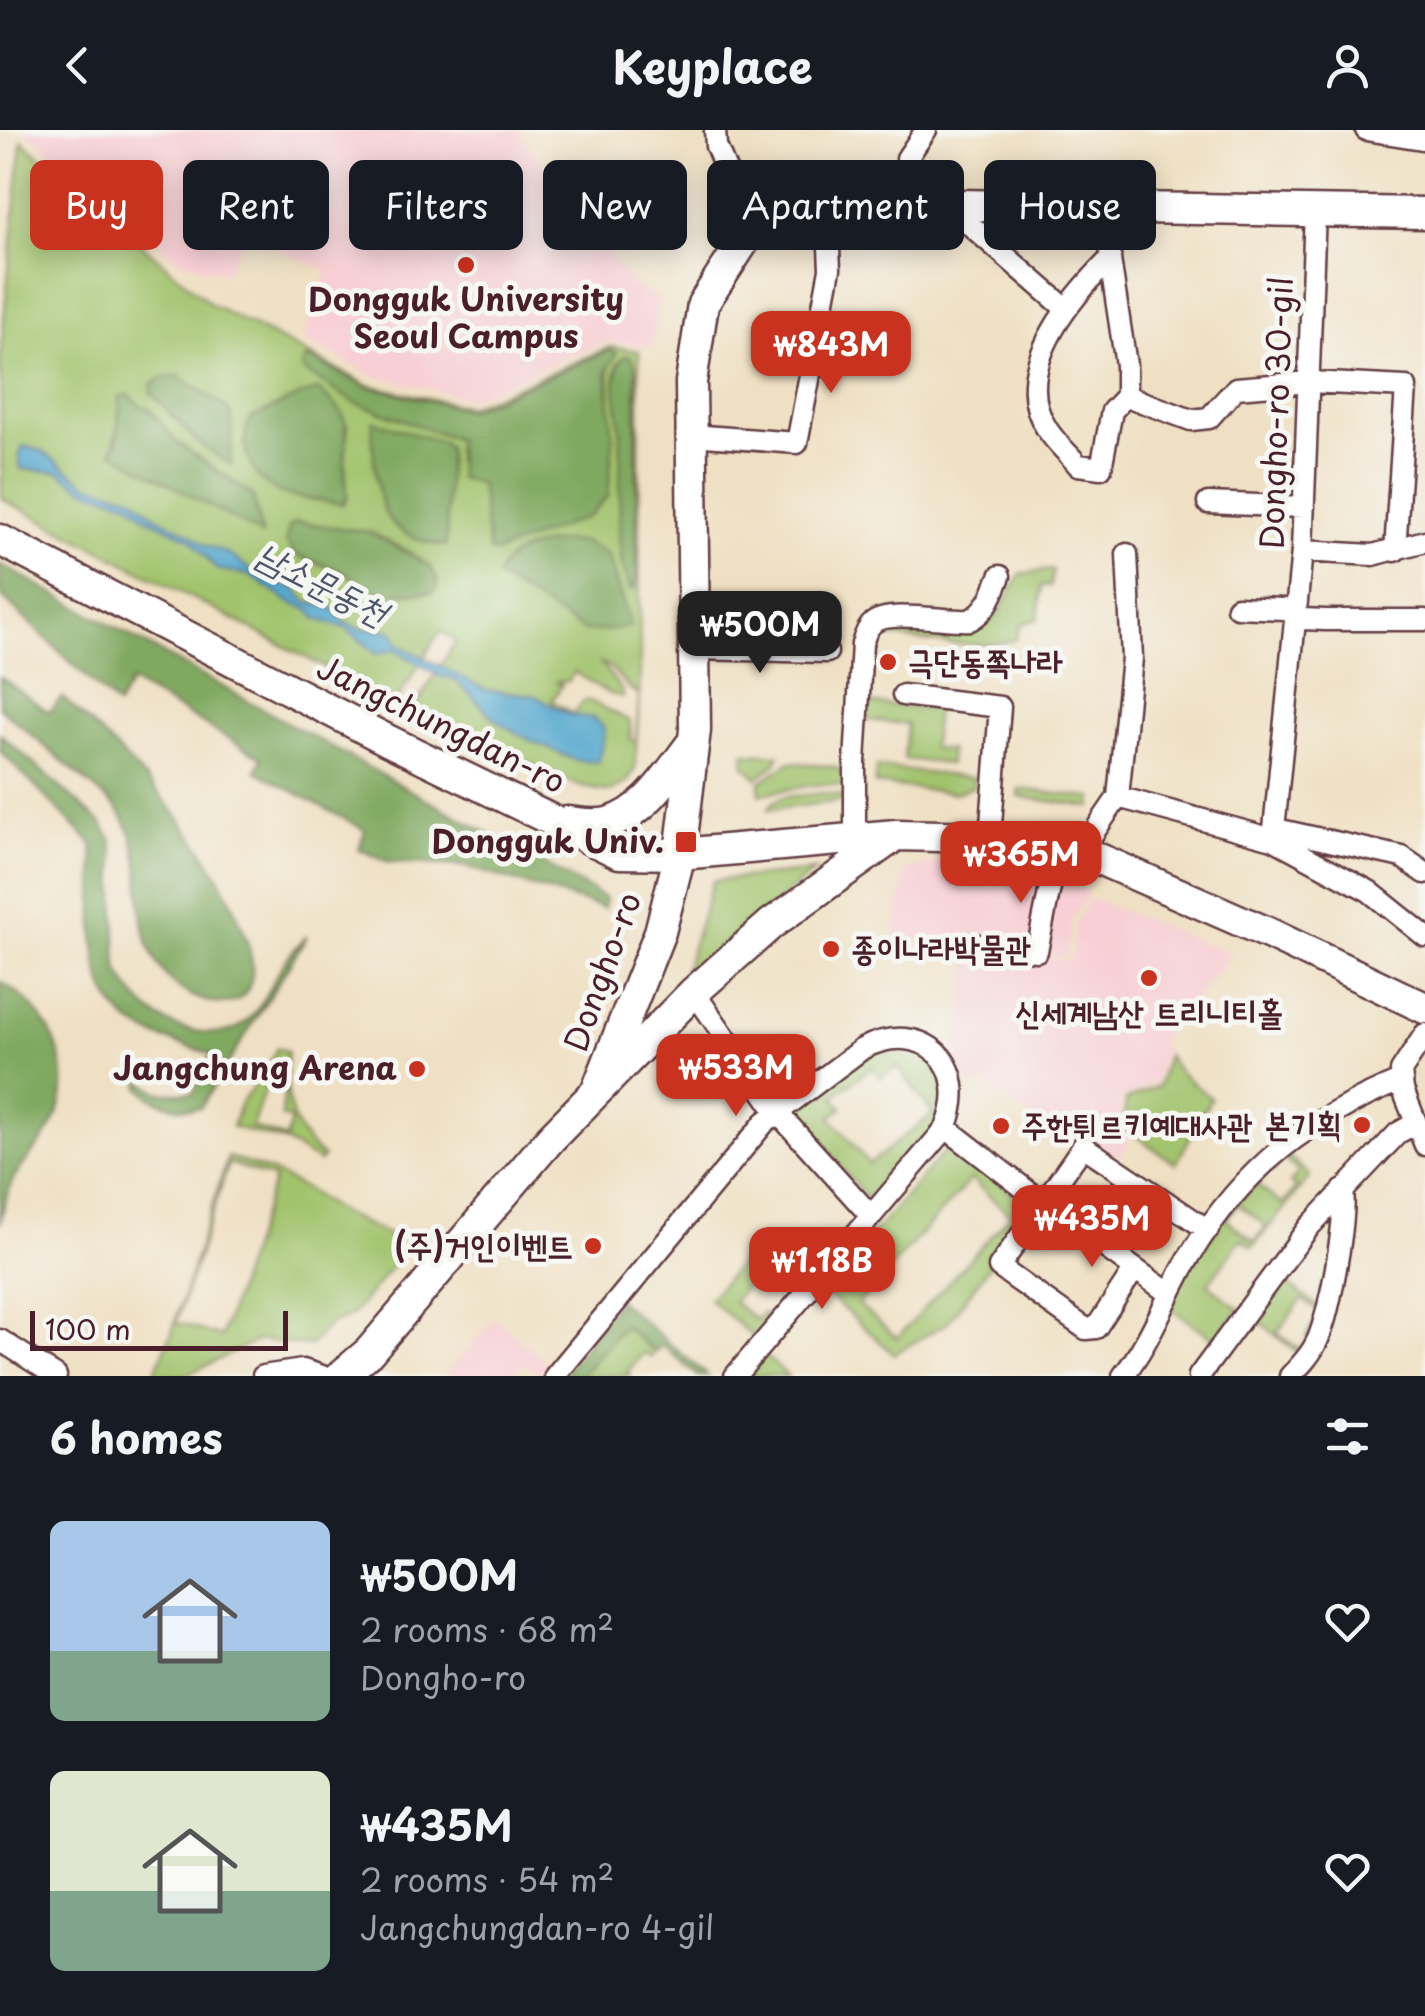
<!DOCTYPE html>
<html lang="en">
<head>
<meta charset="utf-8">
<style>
  :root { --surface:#171b24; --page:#20242c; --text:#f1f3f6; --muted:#9ea1a6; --accent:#c8321e }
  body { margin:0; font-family:"Playpen Sans","Poor Story",sans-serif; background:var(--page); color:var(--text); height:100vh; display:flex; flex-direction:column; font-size:38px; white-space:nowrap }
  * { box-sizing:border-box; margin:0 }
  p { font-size:32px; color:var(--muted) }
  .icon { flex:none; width:55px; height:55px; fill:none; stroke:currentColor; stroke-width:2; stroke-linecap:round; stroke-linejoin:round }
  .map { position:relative; height:1246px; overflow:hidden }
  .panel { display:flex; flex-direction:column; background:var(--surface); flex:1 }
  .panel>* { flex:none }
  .top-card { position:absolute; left:30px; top:30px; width:1365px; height:90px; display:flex; gap:20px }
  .scale { position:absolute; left:30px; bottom:25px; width:258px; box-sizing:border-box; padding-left:10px; border:5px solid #4a1f2b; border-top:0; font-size:28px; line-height:35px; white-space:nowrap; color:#4a1f2b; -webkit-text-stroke:8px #f6f6f2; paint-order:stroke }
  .price { position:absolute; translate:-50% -85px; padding:0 22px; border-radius:20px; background:var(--accent); color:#fff; font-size:32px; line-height:65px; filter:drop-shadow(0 2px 5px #0008) }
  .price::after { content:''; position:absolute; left:50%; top:60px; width:30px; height:22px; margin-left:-15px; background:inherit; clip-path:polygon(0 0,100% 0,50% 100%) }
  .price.current { background:#222; color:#fff }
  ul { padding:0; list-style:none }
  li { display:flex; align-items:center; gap:30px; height:250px; padding:0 50px }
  li span { display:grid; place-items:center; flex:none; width:280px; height:200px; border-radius:15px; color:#555 }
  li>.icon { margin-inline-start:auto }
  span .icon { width:120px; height:120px; fill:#fffc; stroke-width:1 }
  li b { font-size:42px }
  h2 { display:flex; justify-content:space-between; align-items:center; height:120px; padding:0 50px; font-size:42px }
  .tag { padding:0 35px; border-radius:15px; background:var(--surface); box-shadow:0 5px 25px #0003; font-size:35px; line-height:90px }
  .tag.current { background:var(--accent); color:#fff }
  header { display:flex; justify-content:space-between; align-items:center; height:130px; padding:0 50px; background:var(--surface); font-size:45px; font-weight:700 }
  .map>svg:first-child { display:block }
  .built { fill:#f7cfd4 }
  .green { fill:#a1c36c; stroke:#76714c; stroke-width:2.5; fill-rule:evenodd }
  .forest { fill:#80a960; stroke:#656446; stroke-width:2.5 }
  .water { fill:#50a5cc; stroke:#4d627c; stroke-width:2.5 }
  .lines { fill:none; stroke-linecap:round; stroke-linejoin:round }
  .street-casing { stroke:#633c42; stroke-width:25 }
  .primary-casing { stroke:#633c42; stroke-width:35 }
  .street { stroke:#fff; stroke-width:20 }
  .primary { stroke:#fff; stroke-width:30 }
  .poi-dot { fill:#c8321e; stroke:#f6f6f2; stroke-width:4 }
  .labels { text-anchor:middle; stroke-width:10; stroke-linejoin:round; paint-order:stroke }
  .poi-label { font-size:32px; font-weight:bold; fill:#4a1f2b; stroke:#f6f6f2; text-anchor:end }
  .street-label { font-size:32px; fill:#4a1f2b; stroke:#f6f6f2 }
  .water-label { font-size:35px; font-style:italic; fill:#4c556b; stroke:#f6f6f2 }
</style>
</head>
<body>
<header><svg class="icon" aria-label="back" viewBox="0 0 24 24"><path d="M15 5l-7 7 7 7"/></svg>Keyplace<svg class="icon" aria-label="person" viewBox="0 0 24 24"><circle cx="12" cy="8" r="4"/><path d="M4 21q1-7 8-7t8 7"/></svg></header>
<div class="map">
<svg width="1425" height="1246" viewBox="0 0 1425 1246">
  <rect width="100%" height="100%" fill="#f6f6f2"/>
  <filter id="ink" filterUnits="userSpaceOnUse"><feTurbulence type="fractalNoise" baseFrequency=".01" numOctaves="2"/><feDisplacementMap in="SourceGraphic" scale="20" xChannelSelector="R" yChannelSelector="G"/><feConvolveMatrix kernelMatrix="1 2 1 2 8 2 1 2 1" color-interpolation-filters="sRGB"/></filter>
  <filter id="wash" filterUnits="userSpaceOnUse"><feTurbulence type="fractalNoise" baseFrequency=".0048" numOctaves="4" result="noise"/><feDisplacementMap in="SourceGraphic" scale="40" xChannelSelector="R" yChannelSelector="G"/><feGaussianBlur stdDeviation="2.25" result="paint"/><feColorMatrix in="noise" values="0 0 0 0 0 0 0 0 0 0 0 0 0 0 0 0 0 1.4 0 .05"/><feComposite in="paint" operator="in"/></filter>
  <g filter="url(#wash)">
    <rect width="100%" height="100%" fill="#efe0c3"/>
    <path class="built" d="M25,0H518L635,157L659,168L652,217L610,211L470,268L373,246L303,209L327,140L243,107L226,144L177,130Z
      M983,729L1014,742L1061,751L1089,763L1072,789L1067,827L1006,823L894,808L905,741L943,730Z
      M1090,768L1232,824L1160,911L1165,918L1155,953L1122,969L1117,1000L1130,1011L1119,1027L1063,990L1047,996L982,952L972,956L947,925L958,915L969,823L1071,830L1076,792Z
      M495,1188L552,1237L544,1246L523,1233L512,1246H444Z"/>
    <path class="green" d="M22,11L212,175L368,255L468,277L611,217L639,221L640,551L635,639L628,651L611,662L582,657L380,566L2,369L0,226ZM610,220C608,269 613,317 608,366L489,421L483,360L476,351L459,348L456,309L354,272L308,227L367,257L469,280ZM619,232L636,239L637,446L634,459H630C614,410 622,361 621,310C621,285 610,257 619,232ZM178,246L224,276L232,285L231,334L200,314L168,282ZM289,273L348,295L345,332L347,368L343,374L300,367L266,282ZM149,278L175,311L253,366L112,322L118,297ZM346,399C372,400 425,425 437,449L432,462L377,463L342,441L304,429ZM566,411L583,412L608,425L630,495L585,501L498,447C505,419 541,414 566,411ZM440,501L456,511L413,580L397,570ZM601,533C619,538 621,558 639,564L636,611L631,610L630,591L590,571H584L573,584L552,571L562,555L555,552L569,551L574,542L608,563L623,567V562Z
      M1053,440L1050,456L1042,455L1038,489L1021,494L1016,509C984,522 911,509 875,504L868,566L866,512L874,499L895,494L970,500L983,497L997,486L1021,444Z
      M867,573L936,580L932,618L950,620L949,634L904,629L907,594L865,590Z
      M744,623L779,625L777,632L757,648L745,636Z
      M790,632L834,637L849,644V656L822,654L760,664V652Z
      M877,637L974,648L973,657L955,663L875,654Z
      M1020,659L1093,668L1092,677L1019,667Z
      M822,663L849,666L848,670L768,680C777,660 802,668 822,663Z
      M815,741L738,803L678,861L713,751Z
      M929,916L953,980L881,1064L865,1067L798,983L797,967L862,919ZM897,936L933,984L869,1034L831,987L842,978L834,966L872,937L881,947Z
      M277,918L287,921C285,964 287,999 323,1027L320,1032L283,1011L232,997L241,972L265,942ZM266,955L285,960L281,986L291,990L286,1009L252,997Z
      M1167,925L1178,941L1211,968L1176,1034L1123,997L1126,970L1158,956Z
      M948,1017L956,1018L1032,1079L947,1193L894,1224L823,1161ZM971,1049L1010,1085L897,1208L858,1174Z
      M1284,1021L1310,1046L1253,1117L1241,1109L1208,1154L1239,1179L1216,1210L1169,1177L1197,1120ZM1283,1029L1299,1042L1290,1053L1296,1058L1282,1075L1257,1055L1270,1038L1274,1041ZM1238,1074L1266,1096L1255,1112L1226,1089Z
      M228,1027L272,1042L309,1061L337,1081L389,1105L400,1116L399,1128L352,1185L330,1194L310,1216L259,1210L184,1246H153L172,1202ZM229,1033L274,1049L221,1207L176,1192Z
      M763,1106L812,1145L756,1210L709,1169ZM771,1126L797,1147L786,1161L791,1165L771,1189L762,1183L756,1190L733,1172Z
      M1278,1147L1323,1180L1301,1226L1250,1184ZM1302,1169L1320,1182L1306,1206L1309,1209L1300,1220L1277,1203Z
      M624,1196L655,1222L651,1228L644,1223L627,1242L630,1246H580Z
      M762,1223L788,1246H742Z"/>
    <path class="forest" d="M610,220L617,223L607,241L613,310L608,366L589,386L495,423L489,421L480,354L459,348L456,309L354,272L304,241L302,235L307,227L367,256L469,280Z
      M625,226H631L636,238L637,446L634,459H630L622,434L619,407L621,305L615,255L619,232Z
      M178,246L224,276L232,285L231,335L200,314L151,263L152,254L162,248Z
      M318,260C350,284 347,290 345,328C344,341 346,355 347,368L342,374C322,370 299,370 279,362C250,349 238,317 250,289C266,281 303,262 318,260Z
      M130,265L139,275L149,278L175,311L253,366L262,405L112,322L117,311L120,266Z
      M373,291L444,313L448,318L446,416C429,415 397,403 388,388C376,371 371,312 373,291Z
      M296,392L370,402L430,436L437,449V458L432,462L377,463L342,441L295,425L286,412L289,397Z
      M566,411L583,412L607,425L630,496C614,501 602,501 585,501L497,447C505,419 540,414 566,411Z
      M0,434L605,768L604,778L464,736L389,732L359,719L365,700L256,641L262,628L131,552L117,576L0,465Z
      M0,547L49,582L62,567C131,632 201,696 238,787C245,804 254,827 252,846C245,893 186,870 167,847C121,793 159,730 115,676L0,578Z
      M0,604L102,694L111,709L114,724L117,836C126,859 151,888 176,896C269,927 255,851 307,806L201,977C180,981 154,974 140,957L141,951L161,963H193L211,924C189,916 165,911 144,901C74,865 101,777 92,714L0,621Z
      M0,852C23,864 37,879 50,901C68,934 69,974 46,1005C36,1020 22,1034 13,1050C6,1064 3,1079 0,1095Z
      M618,1170L708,1246H698L662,1215L655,1222L624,1196L580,1246H563Z"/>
    <path class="water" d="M23,316L42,321L87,354L134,367L155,386L191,404L205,415L227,423L264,449L297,459L306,472L332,477L344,492L357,498L387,500L395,504L398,514L486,560L533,565L570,585L593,588L603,597L605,602L598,632L575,630L531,611L498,592L453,548L441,547L394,519L377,524L347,499L317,489L308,479L291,473L249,445L216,439L191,409L147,388L131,373L84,359L59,342L21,339L19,327Z"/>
  </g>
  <g filter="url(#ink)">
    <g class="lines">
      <g class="street-casing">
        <path id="street" d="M715,0L716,16L751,100
          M926,0L907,28L946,74L1065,178
          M1366,0L1422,9L1424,0
          M1113,79L1110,129L1126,235V266
          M1315,82L1302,421L1273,709L1369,761L1425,806
          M1110,129C1070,169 1009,241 1047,299C1055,312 1068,323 1078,335L1101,338L1112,281L1126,266
          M1126,266L1191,290L1209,288L1236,258L1309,252L1406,257L1395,421
          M691,305L797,313L830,139L827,75
          M1208,373L1304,377
          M1302,421L1373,425L1425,411
          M1237,477L1284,479L1303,489L1325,490H1425
          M693,519L827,522
          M903,565L1000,577L990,708
          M1118,667L1273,709
          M1276,699L1402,727L1425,743
          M855,707V632L862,514C864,507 867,498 873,493C889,479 948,492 970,490C988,480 993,464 1000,446
          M1081,721L1118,667L1132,528L1127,424
          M968,814L1037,821L1058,718
          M694,862L777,982L871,1086
          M1425,904L1401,941L1403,960L1425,1015
          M946,998L1043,1073L1170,1164
          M1134,1140L1096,1198L1086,1199L999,1137L1083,1016L1208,1100
          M0,1210L56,1246
          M263,1246L303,1240L322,1246
          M555,1246L765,992L862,919C923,887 973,935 946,998L735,1246
          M1123,1246C1152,1209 1167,1164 1191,1124C1245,1036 1308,989 1402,950
          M1199,1246L1309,1097L1398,1003L1416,993
          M1290,1246C1299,1237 1309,1227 1315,1215C1329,1192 1347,1087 1343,1060"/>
      </g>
      <g class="primary-casing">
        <path id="primary" d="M0,410L387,610L619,723L680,724L896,705L983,707L1081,721L1268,803L1425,878
          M567,692C579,693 594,696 607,693C645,685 671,640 693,612
          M597,960L660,802L680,724L695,600L691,252L703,174L751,100L794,79L847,73L1425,83
          M341,1246L369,1222L551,1008L694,862L771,794L896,705"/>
      </g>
      <use href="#street" class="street"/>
      <use href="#primary" class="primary"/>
    </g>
  </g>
  <g class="poi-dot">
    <circle cx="466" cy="135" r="10"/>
    <circle cx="888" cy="532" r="10"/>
    <rect x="674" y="700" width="24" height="24" rx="5"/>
    <circle cx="831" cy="819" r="10"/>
    <circle cx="1149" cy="848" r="10"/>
    <circle cx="417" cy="939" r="10"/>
    <circle cx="1362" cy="995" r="10"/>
    <circle cx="1001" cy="996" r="10"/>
    <circle cx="593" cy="1116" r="10"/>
  </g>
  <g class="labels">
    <g class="poi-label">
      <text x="466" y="181" text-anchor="middle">Dongguk University<tspan x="466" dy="37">Seoul Campus</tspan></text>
      <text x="908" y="543" text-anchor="start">극단동쪽나라</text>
      <text x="664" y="723">Dongguk Univ.</text>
      <text x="851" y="830" text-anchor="start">종이나라박물관</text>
      <text x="1149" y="894" text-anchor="middle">신세계남산 트리니티홀</text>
      <text x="397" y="950">Jangchung Arena</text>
      <text x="1342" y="1006">본기획</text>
      <text x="1021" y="1007" text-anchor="start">주한튀르키예대사관</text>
      <text x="573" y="1127">(주)거인이벤트</text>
    </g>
    <g class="street-label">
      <text transform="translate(1277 283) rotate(-88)" y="11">Dongho-ro 30-gil</text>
      <text transform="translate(441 595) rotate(26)" y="11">Jangchungdan-ro</text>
      <text transform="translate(603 842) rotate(-70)" y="11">Dongho-ro</text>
    </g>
    <g class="water-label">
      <text transform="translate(322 454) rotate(27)" y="12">남소문동천</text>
    </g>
  </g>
</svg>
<div class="scale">100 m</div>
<b class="price" style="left:831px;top:266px">₩843M</b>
<b class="price current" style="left:760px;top:546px">₩500M</b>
<b class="price" style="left:1021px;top:776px">₩365M</b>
<b class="price" style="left:736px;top:989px">₩533M</b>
<b class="price" style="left:1092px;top:1140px">₩435M</b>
<b class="price" style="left:822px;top:1182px">₩1.18B</b>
<div class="top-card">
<a class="tag current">Buy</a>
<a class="tag">Rent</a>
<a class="tag">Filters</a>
<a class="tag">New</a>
<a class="tag">Apartment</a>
<a class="tag">House</a>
</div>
</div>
<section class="panel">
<h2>6 homes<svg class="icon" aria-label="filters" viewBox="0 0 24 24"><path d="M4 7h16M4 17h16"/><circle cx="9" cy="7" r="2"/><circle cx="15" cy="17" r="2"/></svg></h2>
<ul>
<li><span style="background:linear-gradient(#a9c7e8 65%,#7fa58c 0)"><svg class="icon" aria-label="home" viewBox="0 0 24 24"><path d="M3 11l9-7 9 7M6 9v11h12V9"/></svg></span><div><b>₩500M</b><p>2 rooms · 68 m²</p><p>Dongho-ro</p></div><svg class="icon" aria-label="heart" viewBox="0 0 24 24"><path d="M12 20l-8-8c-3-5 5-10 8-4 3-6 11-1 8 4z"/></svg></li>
<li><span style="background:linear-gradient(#dfe7d0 60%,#7fa58c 0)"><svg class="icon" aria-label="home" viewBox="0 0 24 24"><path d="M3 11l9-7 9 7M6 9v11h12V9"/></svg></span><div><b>₩435M</b><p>2 rooms · 54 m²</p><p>Jangchungdan-ro 4-gil</p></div><svg class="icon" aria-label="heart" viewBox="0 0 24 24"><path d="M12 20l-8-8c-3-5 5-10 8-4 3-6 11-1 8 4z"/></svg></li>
</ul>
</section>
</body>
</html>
